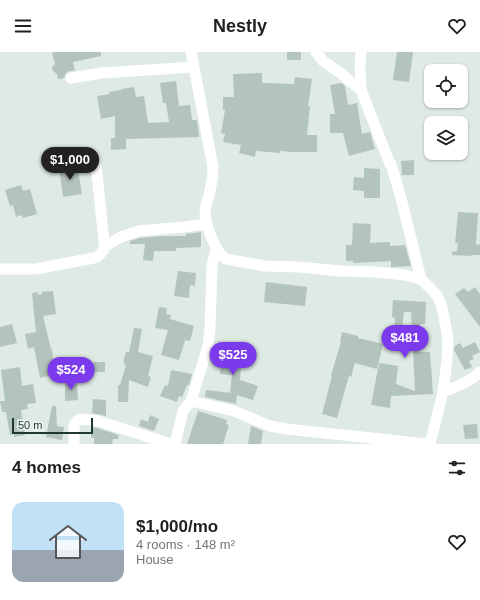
<!DOCTYPE html>
<html lang="en">
<head>
<meta charset="utf-8">
<style>
  :root { --surface:#fff; --page:#f2f2f2; --text:#202124; --muted:#757577; --accent:#7c3aed }
  body { margin:0; font-family:Arial,sans-serif; background:var(--page); color:var(--text); height:100vh; display:flex; flex-direction:column; font-size:15px; white-space:nowrap }
  * { box-sizing:border-box; margin:0 }
  p { font-size:13px; color:var(--muted) }
  .icon { flex:none; width:22px; height:22px; fill:none; stroke:currentColor; stroke-width:2; stroke-linecap:round; stroke-linejoin:round }
  .map { position:relative; height:392px; overflow:hidden }
  .side { display:flex; flex-direction:column; background:var(--surface); flex:1 }
  .side>* { flex:none }
  .fabs { position:absolute; left:424px; top:12px; display:grid; gap:8px }
  .fabs a { display:grid; place-items:center; width:44px; height:44px; border-radius:8px; background:var(--surface); box-shadow:0 1px 3px #0004; font-size:20px }
  .scale { position:absolute; left:12px; bottom:10px; width:81px; box-sizing:border-box; padding-left:4px; border:2px solid #20392f; border-top:0; font-size:11px; line-height:14px; white-space:nowrap; color:#20392f; -webkit-text-stroke:3px #eef6f1; paint-order:stroke }
  .price { position:absolute; translate:-50% -34px; padding:0 9px; border-radius:14px; background:var(--accent); color:#fff; font-size:13px; line-height:26px; filter:drop-shadow(0 1px 2px #0008) }
  .price::after { content:''; position:absolute; left:50%; top:24px; width:12px; height:9px; margin-left:-6px; background:inherit; clip-path:polygon(0 0,100% 0,50% 100%) }
  .price.on { background:#222; color:#fff }
  ul { padding:0; list-style:none }
  li { display:flex; align-items:center; gap:12px; height:100px; padding:0 12px }
  li span { display:grid; place-items:center; flex:none; width:112px; height:80px; border-radius:12px; color:#555 }
  li>.icon { margin-inline-start:auto }
  span .icon { width:48px; height:48px; fill:#fffc; stroke-width:1 }
  li b { font-size:17px }
  h2 { display:flex; justify-content:space-between; align-items:center; height:48px; padding:0 12px; font-size:17px }
  header { display:flex; justify-content:space-between; align-items:center; height:52px; padding:0 12px; background:var(--surface); font-size:18px; font-weight:800 }
  .map>svg:first-child { display:block }
  .building { fill:#b3c4bc }
  .lines { fill:none; stroke-linecap:round; stroke-linejoin:round }
  .street { stroke:#fff; stroke-width:11 }
</style>
</head>
<body>
<header><svg class="icon" aria-label="menu" viewBox="0 0 24 24"><path d="M4 6h16M4 12h16M4 18h16"/></svg>Nestly<svg class="icon" aria-label="heart" viewBox="0 0 24 24"><path d="M12 20l-8-8c-3-5 5-10 8-4 3-6 11-1 8 4z"/></svg></header>
<div class="map">
<svg width="480" height="392" viewBox="0 0 480 392">
  <rect width="100%" height="100%" fill="#deeae3"/>
  <path class="building" d="M52,0H101V4L73,10L75,18L67,20L65,23L64,26L58,27L57,22L53,19L52,15L55,12Z
    M287,0H301V8H287Z
    M397,0H413L409,30L393,28Z
    M262,21V31L294,32L295,25L312,27L308,54H310L307,83H317V100H292L280,99V101L256,99L255,105L239,101L241,93L223,90L225,82L221,81L225,58H223V45H234L233,22Z
    M176,29L179,54L190,53L192,68H197L199,85L126,87V97L111,98V86H115V64L101,67L97,44L110,42L109,40L121,38V37L134,35L136,45L144,44L148,71L169,70L166,51H163L160,31Z
    M341,31L345,34L348,53L357,51L362,82L370,80L375,97L349,104L343,81H330V62H335L330,33Z
    M414,108V123H402L401,109Z
    M77,112L82,142L63,145L59,115Z
    M364,116L380,117V146H364V139L353,138L354,125L364,126Z
    M21,133L23,139L30,137L37,162L23,166L22,163L16,165L13,153L10,154L5,138Z
    M458,160L478,161L476,193L480,192V203H472V204L452,203V200L457,199L458,191H455Z
    M353,171L371,172L370,191L390,190V194L405,193L411,214L391,215V209L353,211V209H346V193H352Z
    M201,180V195L176,196V199H154L153,209L143,208L145,192H130V189L140,186L162,184H186V182Z
    M178,219L196,221L195,234L190,233L189,246L174,244Z
    M266,230L307,235L305,254L264,250Z
    M475,235L480,242V275L455,242L464,236L468,240Z
    M53,239L56,262L43,264L51,297H52L53,307L57,306L60,321L40,326L34,295L28,297L25,282L36,280L32,241L38,240V243L42,242V240Z
    M393,248L426,250L425,272H420L419,300H430L433,342L391,344L390,356L371,353L379,311L398,314L396,332L415,339L411,260H404L401,287L394,286L395,266L392,265Z
    M159,255L167,256L166,262L171,263L170,267L194,274L190,289L185,288L179,308L161,303L168,278L155,276Z
    M12,272L17,291L0,295V275Z
    M134,276L142,277L138,300L153,304L148,324L151,325L148,335L129,328L128,350H118V333H120L126,313H124L125,310H123L126,300H129Z
    M342,280L358,284V286L383,292L377,317L355,311L351,325L349,324L337,366L322,362L332,324L331,323L341,290H340Z
    M223,290L243,292L240,328L258,334L253,348L237,343L236,352L205,345L206,338L232,341L230,340L232,323L220,322Z
    M475,290L480,300L472,304L474,307L469,309L472,315L465,318L454,298L455,294L460,291L463,296Z
    M93,310H105V320H93Z
    M20,315L22,334L33,332L36,351L27,352L28,357L21,358L25,383L14,385V382L10,383L6,360H2L0,349H5L1,318Z
    M171,318L192,322L189,333H187L182,345L179,344L177,350L160,344L165,333L168,334Z
    M65,330H77L78,348L65,349Z
    M93,347L106,348V364L92,361Z
    M52,354H56L57,374L64,375L62,388L46,385Z
    M198,359L227,368L226,372L229,373L223,392H187Z
    M150,363L159,367L154,379L139,374L141,367L148,370Z
    M477,372L478,386L465,387L463,373Z
    M251,374L263,379L261,392H248Z
    M91,375L97,376L119,383L118,387H113L112,392H94V386L91,385Z"/>
  <g class="lines">
    <path class="street" d="M191,0L194,15L213,115C213,123 212,131 210,139C209,146 205,153 205,160C205,173 216,201 226,207L265,214L299,215L340,219L375,220L405,223L421,227L433,239L438,245L442,255L448,286L447,308L443,340L430,392
      M316,0L323,9L339,20L361,38
      M361,0L360,15L361,38L390,112H391L401,146L421,227
      M71,26L102,21L194,15
      M104,195L121,185L139,179L183,175L207,172
      M0,217H36L67,211L94,206L97,205L103,199L104,195V189L96,113
      M443,340C455,335 471,330 480,320
      M191,349L234,359L270,374L287,377L427,392
      M74,392V373L78,368L81,367L98,369L171,392
      M175,392L183,359L191,349L208,294L210,276L212,214L216,197"/>
  </g>
</svg>
<div class="fabs">
<a><svg class="icon" aria-label="locate" viewBox="0 0 24 24"><circle cx="12" cy="12" r="6"/><path d="M12 2v4M12 18v4M2 12h4M18 12h4"/></svg></a>
<a><svg class="icon" aria-label="layers" viewBox="0 0 24 24"><path d="M12 4l9 5-9 5-9-5zM3 14l9 5 9-5"/></svg></a>
</div>
<div class="scale">50 m</div>
<b class="price on" style="left:70px;top:129px">$1,000</b>
<b class="price" style="left:405px;top:307px">$481</b>
<b class="price" style="left:233px;top:324px">$525</b>
<b class="price" style="left:71px;top:339px">$524</b>
</div>
<section class="side">
<h2>4 homes<svg class="icon" aria-label="filters" viewBox="0 0 24 24"><path d="M4 7h16M4 17h16"/><circle cx="9" cy="7" r="2"/><circle cx="15" cy="17" r="2"/></svg></h2>
<ul>
<li><span style="background:linear-gradient(#bfe0f5 60%,#9aa5b1 0)"><svg class="icon" aria-label="home" viewBox="0 0 24 24"><path d="M3 11l9-7 9 7M6 9v11h12V9"/></svg></span><div><b>$1,000/mo</b><p>4 rooms · 148 m²</p><p>House</p></div><svg class="icon" aria-label="heart" viewBox="0 0 24 24"><path d="M12 20l-8-8c-3-5 5-10 8-4 3-6 11-1 8 4z"/></svg></li>
</ul>
</section>
</body>
</html>
